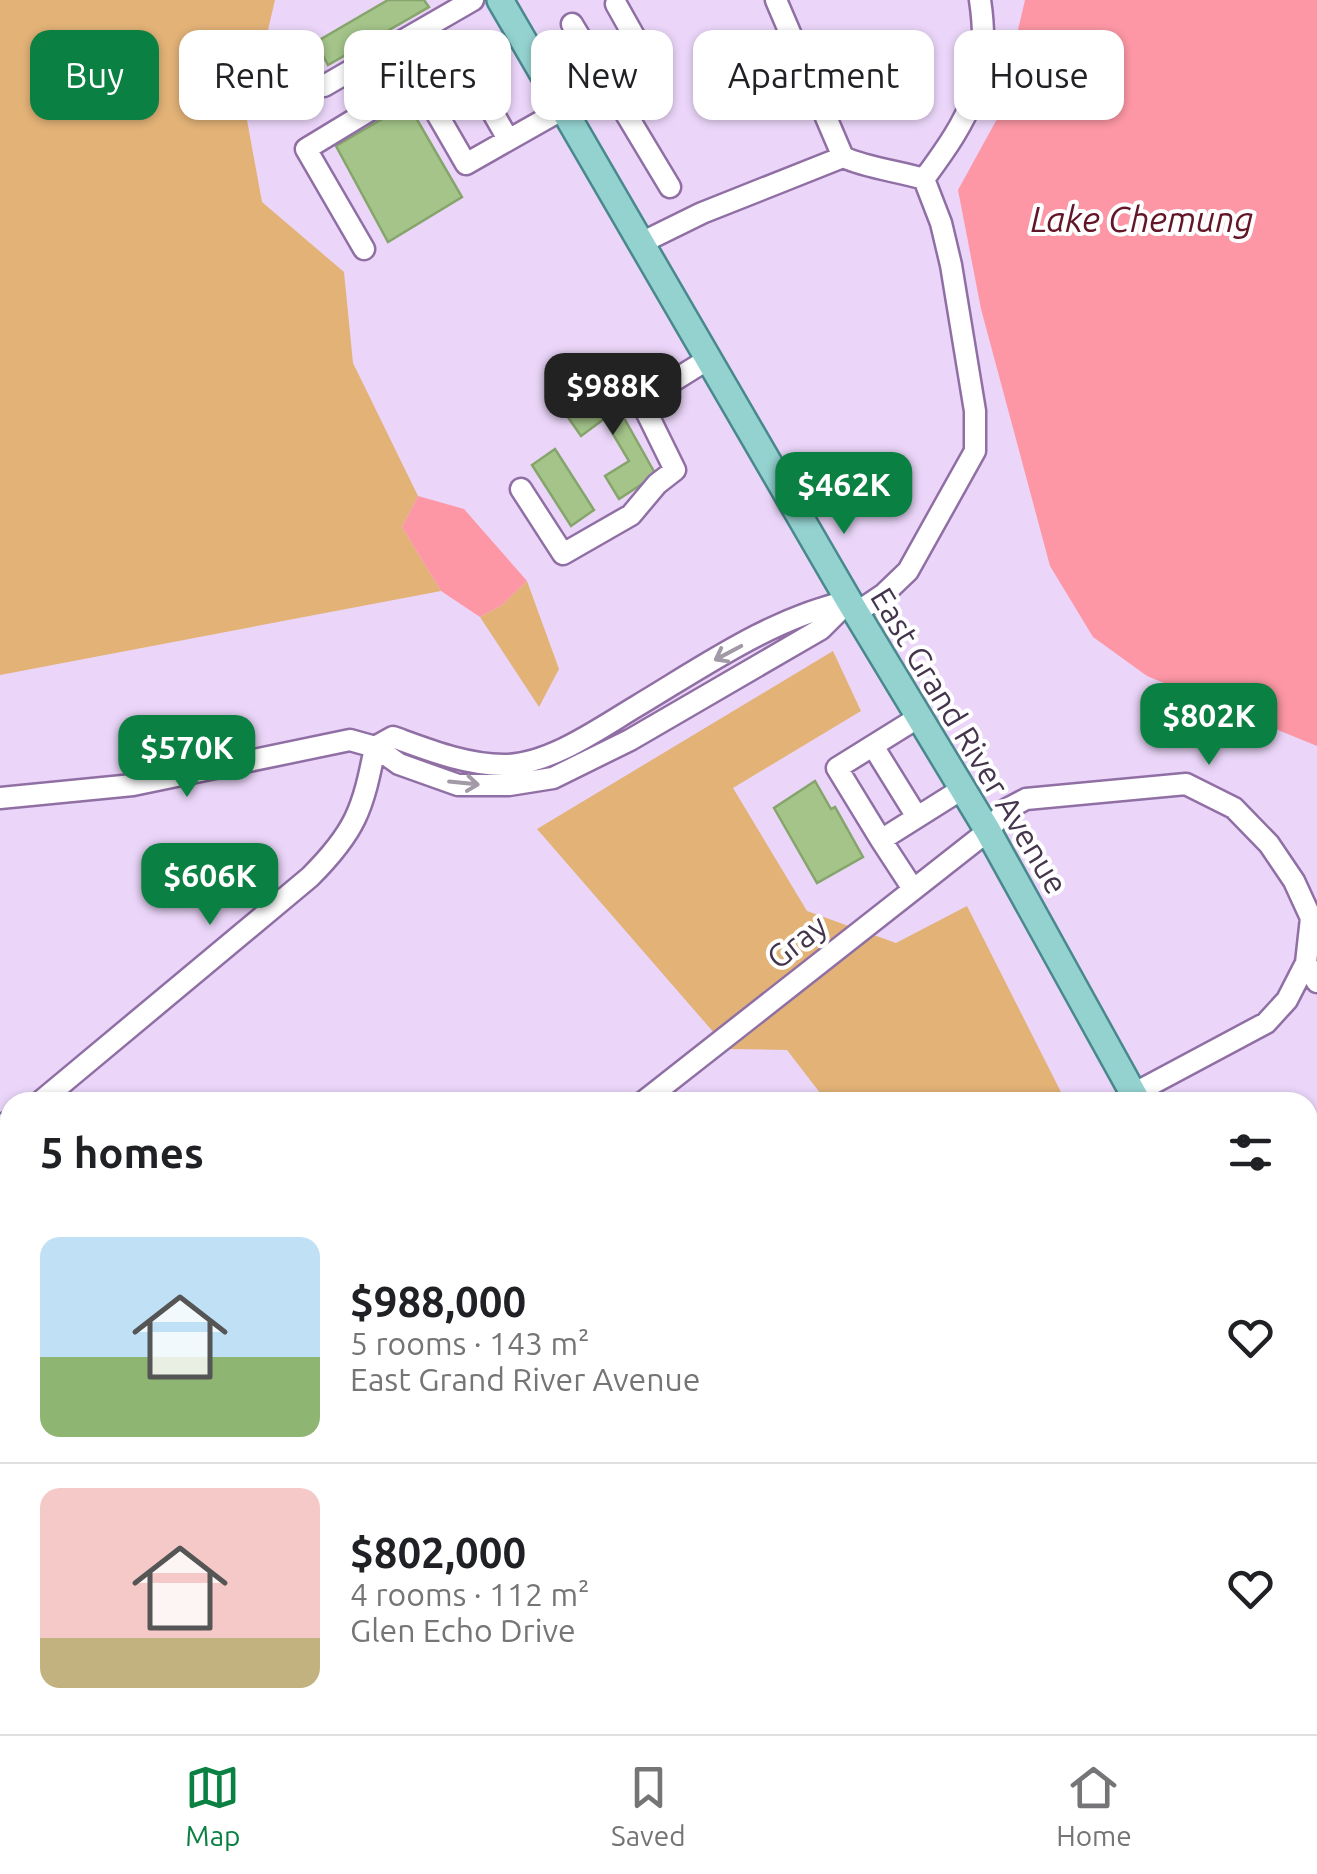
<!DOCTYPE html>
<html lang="en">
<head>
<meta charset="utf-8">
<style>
  :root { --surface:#fff; --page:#f6f6f6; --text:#202124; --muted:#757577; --line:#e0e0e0; --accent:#0b8043 }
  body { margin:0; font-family:Ubuntu,sans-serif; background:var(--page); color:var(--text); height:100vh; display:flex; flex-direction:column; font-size:38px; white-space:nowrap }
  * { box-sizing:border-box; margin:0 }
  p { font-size:32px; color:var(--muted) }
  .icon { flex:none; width:55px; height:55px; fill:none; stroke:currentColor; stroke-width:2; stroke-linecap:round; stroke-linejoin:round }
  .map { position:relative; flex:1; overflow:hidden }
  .sheet { position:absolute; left:0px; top:1092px; width:1318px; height:642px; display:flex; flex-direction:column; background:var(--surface); border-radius:30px 30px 0 0; box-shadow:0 2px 8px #0004 }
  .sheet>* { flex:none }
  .guide { position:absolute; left:30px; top:30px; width:1258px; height:90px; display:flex; gap:20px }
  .price { position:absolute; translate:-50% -85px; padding:0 22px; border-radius:20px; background:var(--accent); color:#fff; font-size:32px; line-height:65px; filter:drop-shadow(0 2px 5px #0008) }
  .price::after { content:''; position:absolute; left:50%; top:60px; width:30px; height:22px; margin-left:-15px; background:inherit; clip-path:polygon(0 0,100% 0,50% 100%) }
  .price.selected { background:#222; color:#fff }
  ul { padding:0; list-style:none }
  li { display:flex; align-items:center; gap:30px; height:250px; padding:0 40px }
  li+li { border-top:2px solid var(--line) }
  li span { display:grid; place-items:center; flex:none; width:280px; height:200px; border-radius:20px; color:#555 }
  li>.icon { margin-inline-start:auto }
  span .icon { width:120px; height:120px; fill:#fffc; stroke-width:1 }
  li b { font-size:42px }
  h2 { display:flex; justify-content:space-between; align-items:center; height:120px; padding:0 40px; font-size:42px }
  .pill { padding:0 35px; border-radius:20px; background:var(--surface); box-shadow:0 2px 8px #0004; font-size:35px; line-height:90px }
  .pill.selected { background:var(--accent); color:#fff }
  .dock { display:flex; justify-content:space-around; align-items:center; height:140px; border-top:2px solid var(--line); background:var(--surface); font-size:28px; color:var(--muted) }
  .dock a { display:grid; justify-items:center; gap:5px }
  .dock .selected { color:var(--accent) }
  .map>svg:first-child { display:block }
  .green { fill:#e2b277 }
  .water { fill:#fd97a5 }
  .building { fill:#a4c48a; stroke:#86a56c; stroke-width:2.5 }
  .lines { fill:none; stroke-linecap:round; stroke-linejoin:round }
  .minor-casing { stroke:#906fa5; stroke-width:25 }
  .major-casing { stroke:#49888d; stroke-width:30 }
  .minor { stroke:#fff; stroke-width:20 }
  .major { stroke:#94d2d0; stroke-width:25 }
  .oneway { stroke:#a29aa6 }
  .labels { text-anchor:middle; stroke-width:8; stroke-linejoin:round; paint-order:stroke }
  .street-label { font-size:32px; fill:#44354d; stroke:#fff }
  .water-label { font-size:35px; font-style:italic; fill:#641629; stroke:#fff }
</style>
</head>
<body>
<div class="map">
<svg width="1317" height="1734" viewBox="0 0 1317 1734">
  <rect width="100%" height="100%" fill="#ebd6f9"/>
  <path class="green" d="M0,0H275L247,120L262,202L344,272L353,363L418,496L402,527L441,591L0,675Z
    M527,581L559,669L539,707L480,617L502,605Z
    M833,651L861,711L733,788L807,911L896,943L967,906L1066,1102H827L787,1050L728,1049L537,829Z
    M0,1204L5,1205L10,1221V1328L0,1350Z"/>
  <path class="water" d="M1025,0H1317V746L1147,676L1093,637L1050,566L981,309L958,190L997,119Z
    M418,496L464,509L527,581L502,605L480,617L441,591L402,527Z
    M846,1725H970L974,1734H847Z"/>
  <path class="building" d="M388,0H424L429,7L328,65L316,42Z
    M408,104L462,197L388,242L336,146Z
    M605,384L656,475L619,499L605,476L629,461L604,419L581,436L563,410Z
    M555,449L594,510L571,526L532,465Z
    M815,781L831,809L835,807L863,857L817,883L774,808Z
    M1308,1538L1317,1556V1575L1308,1580Z
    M1317,1609V1676L1308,1659V1615Z
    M619,1725H703L705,1727L697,1734H628Z"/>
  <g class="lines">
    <g class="minor-casing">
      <path id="minor" d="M776,0L843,157
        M572,24L670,187
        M324,86L473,0
        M508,139L461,57L418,81L466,164L648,61L616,4
        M643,242L702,213L843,157C867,168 898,171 924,179
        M364,249L306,149L418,81
        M521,489L563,554L631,515L657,484L675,470L641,401L710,358
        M856,613L884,594L908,571L975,451V411L951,265L941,223L924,179C970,117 992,79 980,0
        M873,746L917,817
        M0,798L133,785L350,740L375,747L399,764L458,785H509L553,778L630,740L821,629L848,602
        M881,840L837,768L919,717
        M913,889L881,840L962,789
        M1133,1094L1266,1023L1287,1000L1306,963
        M40,1102L310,877C355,832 363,810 375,747L393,737C429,750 466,765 504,765C549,765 600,728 637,706C704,666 772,618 849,601
        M643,1102L988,831L1007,809L1026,799L1186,784L1234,808L1269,844L1294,881L1311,918L1306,963L1317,982
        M0,1126L10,1121
        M1308,1503L1317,1497
        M1308,1597L1317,1591
        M0,1614L10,1606
        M999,1725L1005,1734
        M1021,1734L1036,1725
        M1083,1734L1092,1729L1139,1734
        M1312,1734L1317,1733"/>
    </g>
    <g class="major-casing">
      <path id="major" d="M500,0L849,601L988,831L1138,1102
        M1308,1395L1317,1411"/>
    </g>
    <use href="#minor" class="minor"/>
    <use href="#major" class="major"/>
  </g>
  <defs><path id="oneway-shaft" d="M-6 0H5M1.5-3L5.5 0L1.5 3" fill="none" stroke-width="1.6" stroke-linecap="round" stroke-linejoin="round" transform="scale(2.5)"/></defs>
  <g class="oneway">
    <use href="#oneway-shaft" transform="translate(728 653) rotate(152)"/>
    <use href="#oneway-shaft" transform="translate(464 783) rotate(6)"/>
  </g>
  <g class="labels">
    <g class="street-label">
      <text transform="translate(969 741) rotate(59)" y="11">East Grand River Avenue</text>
      <text transform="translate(797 942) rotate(-38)" y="11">Gray</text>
    </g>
    <g class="water-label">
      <text x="1142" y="232">Lake Chemung</text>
    </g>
  </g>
</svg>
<b class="price selected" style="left:613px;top:438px">$988K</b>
<b class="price" style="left:844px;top:537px">$462K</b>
<b class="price" style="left:1209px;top:768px">$802K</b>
<b class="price" style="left:187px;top:800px">$570K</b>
<b class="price" style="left:210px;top:928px">$606K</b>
<div class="guide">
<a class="pill selected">Buy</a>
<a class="pill">Rent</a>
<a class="pill">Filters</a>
<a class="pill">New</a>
<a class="pill">Apartment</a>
<a class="pill">House</a>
</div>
<section class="sheet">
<h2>5 homes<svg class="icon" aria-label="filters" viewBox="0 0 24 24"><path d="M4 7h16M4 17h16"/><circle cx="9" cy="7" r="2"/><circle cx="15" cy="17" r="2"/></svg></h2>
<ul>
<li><span style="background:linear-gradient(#bfe0f5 60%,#8fb573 0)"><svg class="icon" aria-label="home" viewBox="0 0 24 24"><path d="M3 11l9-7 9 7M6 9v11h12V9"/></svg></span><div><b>$988,000</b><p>5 rooms · 143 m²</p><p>East Grand River Avenue</p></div><svg class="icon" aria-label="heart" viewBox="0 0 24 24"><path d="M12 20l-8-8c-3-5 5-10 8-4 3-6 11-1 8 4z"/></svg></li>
<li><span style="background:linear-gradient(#f6c9c9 75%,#c2b280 0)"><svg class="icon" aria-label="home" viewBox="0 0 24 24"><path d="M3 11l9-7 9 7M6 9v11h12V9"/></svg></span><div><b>$802,000</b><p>4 rooms · 112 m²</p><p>Glen Echo Drive</p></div><svg class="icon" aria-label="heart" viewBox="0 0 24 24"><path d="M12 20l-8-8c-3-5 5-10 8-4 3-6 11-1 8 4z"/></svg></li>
</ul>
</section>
</div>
<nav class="dock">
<a class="selected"><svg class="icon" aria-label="map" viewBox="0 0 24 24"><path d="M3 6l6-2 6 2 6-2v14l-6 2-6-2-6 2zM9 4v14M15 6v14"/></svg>Map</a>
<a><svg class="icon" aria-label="saved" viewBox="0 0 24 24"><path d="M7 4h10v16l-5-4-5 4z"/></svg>Saved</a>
<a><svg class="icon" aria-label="home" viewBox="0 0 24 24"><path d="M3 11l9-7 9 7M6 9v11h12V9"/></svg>Home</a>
</nav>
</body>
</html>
